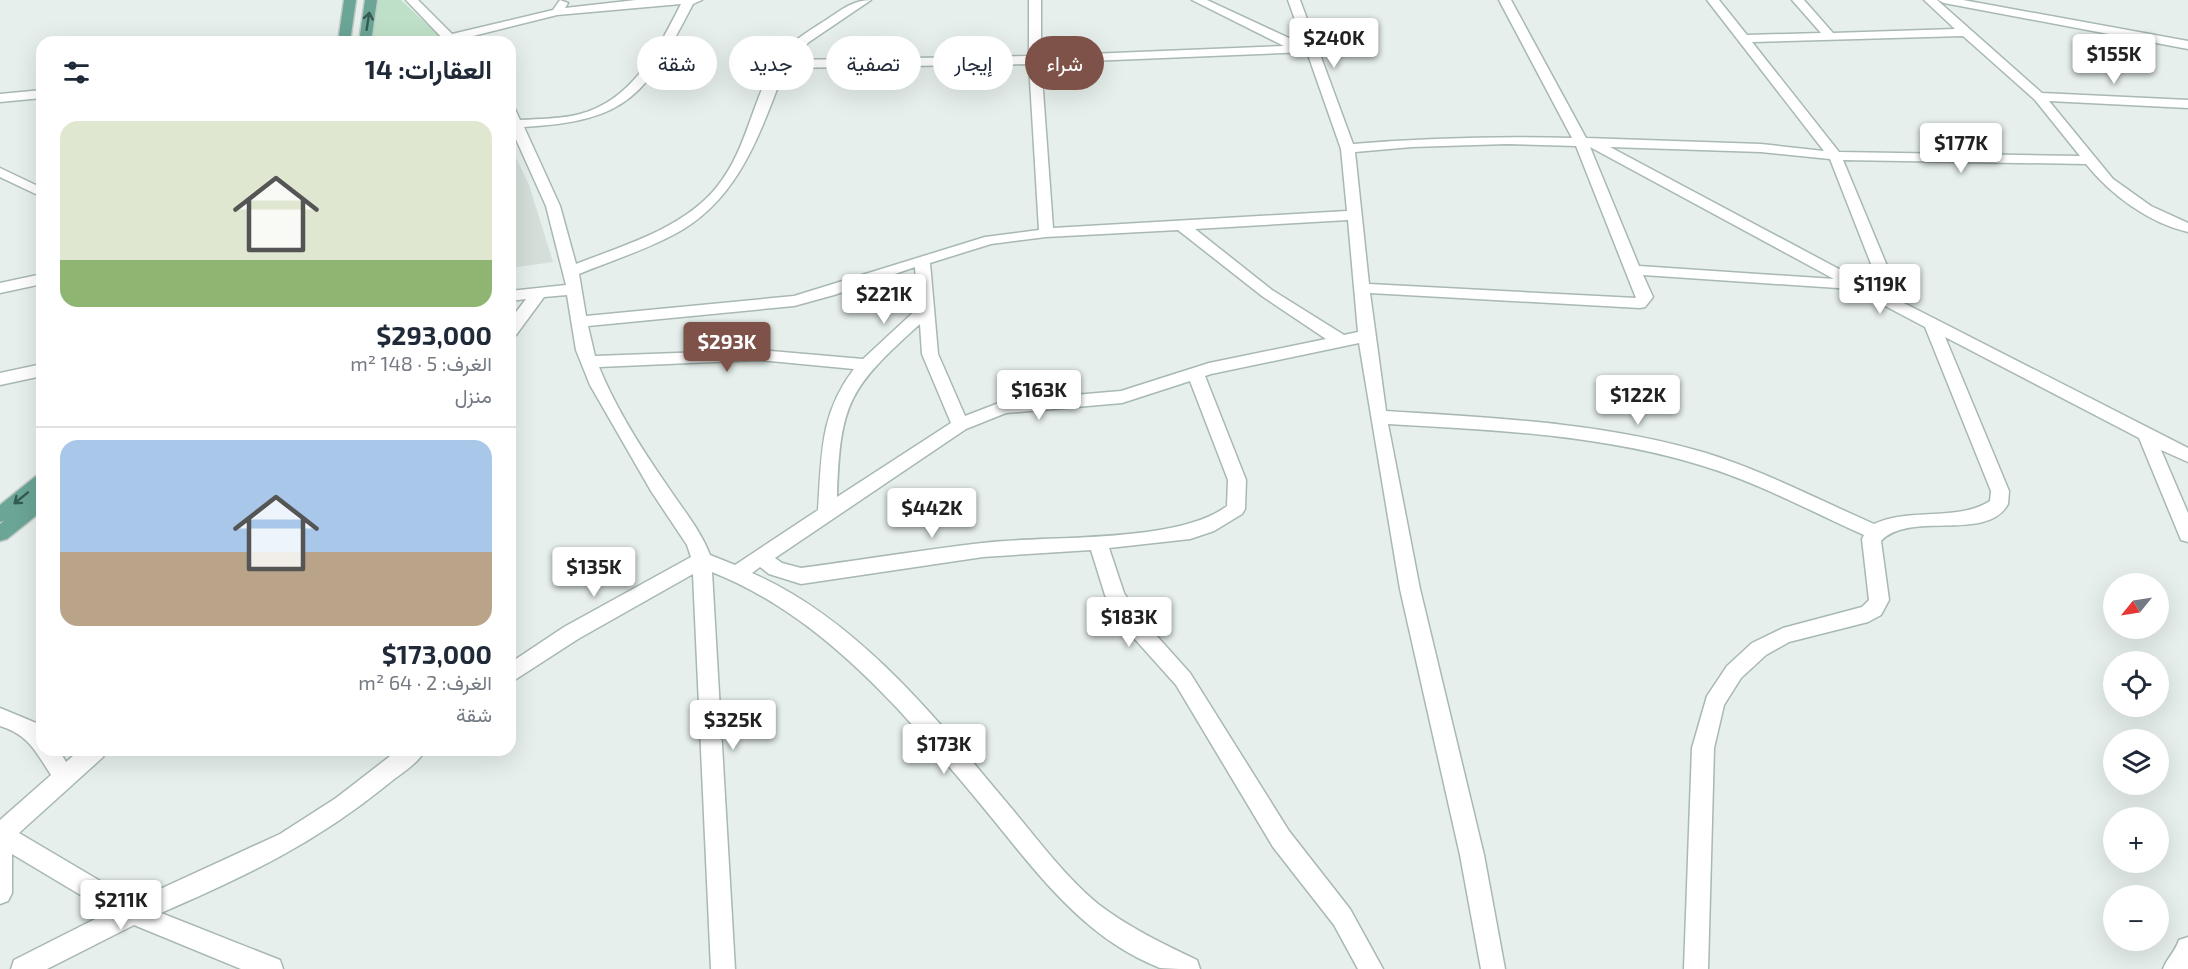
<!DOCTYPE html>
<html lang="ar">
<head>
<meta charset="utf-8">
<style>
  :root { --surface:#fff; --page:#f6f6f7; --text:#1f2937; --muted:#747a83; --line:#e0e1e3; --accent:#7f5249 }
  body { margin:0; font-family:"Exo 2",Vazirmatn,sans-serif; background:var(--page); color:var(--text); direction:rtl; height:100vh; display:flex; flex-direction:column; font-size:22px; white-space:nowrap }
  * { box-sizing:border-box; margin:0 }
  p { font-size:20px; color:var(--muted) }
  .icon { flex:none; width:33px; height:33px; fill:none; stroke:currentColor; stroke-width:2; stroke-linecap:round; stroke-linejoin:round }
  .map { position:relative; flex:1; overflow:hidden; direction:ltr }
  .sheet { position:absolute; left:36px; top:36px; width:480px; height:720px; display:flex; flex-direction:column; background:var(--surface); border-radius:18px; box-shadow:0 6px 24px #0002; direction:rtl }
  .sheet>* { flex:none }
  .guide { position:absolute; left:534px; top:36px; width:570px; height:54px; direction:rtl; display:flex; gap:12px }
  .needle { width:39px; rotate:240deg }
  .fabs { position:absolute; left:2103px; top:573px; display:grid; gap:12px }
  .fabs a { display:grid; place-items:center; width:66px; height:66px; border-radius:50%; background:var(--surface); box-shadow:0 6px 24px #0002; font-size:30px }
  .price { position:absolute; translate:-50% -51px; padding:0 14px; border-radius:6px; background:#fff; color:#222; font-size:20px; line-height:39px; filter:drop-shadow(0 2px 3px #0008) }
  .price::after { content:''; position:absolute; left:50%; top:36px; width:18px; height:14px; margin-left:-9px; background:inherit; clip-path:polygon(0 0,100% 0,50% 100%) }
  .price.current { background:var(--accent); color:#fff }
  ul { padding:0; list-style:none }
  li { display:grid; align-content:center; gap:12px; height:318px; padding:0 24px }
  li+li { border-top:2px solid var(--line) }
  li span { display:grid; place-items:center; height:186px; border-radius:18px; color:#555 }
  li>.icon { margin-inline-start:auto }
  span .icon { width:108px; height:108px; fill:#fffc; stroke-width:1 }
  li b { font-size:26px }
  h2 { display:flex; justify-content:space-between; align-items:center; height:72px; padding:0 24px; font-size:26px }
  .tag { padding:0 21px; border-radius:27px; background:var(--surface); box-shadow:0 6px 24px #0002; font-size:21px; line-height:54px }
  .tag.current { background:var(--accent); color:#fff }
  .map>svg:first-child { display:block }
  .built { fill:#d4dfda }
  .green { fill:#bfe0c8 }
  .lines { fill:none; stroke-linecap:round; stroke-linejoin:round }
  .minor-casing { stroke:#a8b8b2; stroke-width:3 }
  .major-casing { stroke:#c2cac8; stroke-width:3 }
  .minor { fill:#fff; fill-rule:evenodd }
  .major { fill:#6aa596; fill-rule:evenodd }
  .oneway { stroke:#365b51 }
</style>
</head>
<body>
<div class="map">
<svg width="2188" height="969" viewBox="0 0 2188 969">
  <rect width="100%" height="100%" fill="#e6efeb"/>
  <path class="built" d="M510,145L529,185L553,262L510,268Z"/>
  <path class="green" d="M376,0H401L446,42H372Z"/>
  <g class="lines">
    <g class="minor-casing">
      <path id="minor" d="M406,0H418L452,34L553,10L560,0L568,3L565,8L636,0H702L693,4C646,94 630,121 524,127L560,206L576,264C624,245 682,229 716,188C747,150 751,104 774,64C785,45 809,31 826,20C841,10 853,0 871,0L809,42L791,60L1029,56V0H1041V56L1284,46L1192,0H1207L1304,45L1288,0H1300L1353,144C1426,138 1499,136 1572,138L1499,0H1511L1586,138L1761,144L1824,151L1707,0H1719L1747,35L1821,33L1792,0H1804L1833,33L1955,29L1924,0H1937L2042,93L2188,100V108L2049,101L2113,179L2151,206L2188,223V232C2149,223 2111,195 2086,164L1843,160L1902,302L2188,448V462L2161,450L2188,513V542L2181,540L2179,535L2139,438L1945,337L2009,491L2008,504C1987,543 1910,510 1881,541L1889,600L1881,615L1868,622L1789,642L1766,655L1741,678L1724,705L1714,748L1708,969H1684L1692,748L1707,696L1727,666L1752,643L1783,628L1862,607L1869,600L1862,539L1864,535C1810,511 1757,482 1700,465C1599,434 1492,430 1388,424L1420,589L1484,855L1505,969H1481L1460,855L1400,589L1359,343L1211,374L1205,376L1246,480L1245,509L1242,514L1214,531L1190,539L1109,548L1124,593L1138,615L1190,673L1289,831L1350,909L1383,969H1358L1334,925L1273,847L1176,685L1124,627L1105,595L1091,550L983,557L801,584L769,574L760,567L752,573C857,619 935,717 1007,803C1036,837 1063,875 1098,904C1128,927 1163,944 1197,960L1200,969C1188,969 1171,969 1160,968C1086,939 1040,877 992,818C962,781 930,744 897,708C843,651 785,601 712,572L735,969H711L693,574L578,639L510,683V663L564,627L691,557L687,545L651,491L590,385L576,350L567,295L544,297L516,335L510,336V320L526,299L510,301V291L566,285L546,206L510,126V108L515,109L520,120C540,119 561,119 580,114C633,100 658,49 681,4L557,15L457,40L459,42H446ZM1963,36L2035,100L2080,156L1839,152L1752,42ZM1307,52L1341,149L1347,211L1053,228L1041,63ZM1029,64L1039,230L985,237L794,296L586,316L579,274C610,261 643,251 673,235C739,201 760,133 785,68ZM1507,144L1576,146L1636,298L1369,284L1355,152L1412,147ZM1590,147L1834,279L1639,266ZM1610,147L1761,152L1830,159L1882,292ZM1348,220L1358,332L1344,335L1272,290L1195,229ZM1178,230L1262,296L1326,339L1209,363L1121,391L1004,401L965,416L938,354L930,263L991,244L1046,237ZM915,267L918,308L863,359L759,350L595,356L588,326L794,306L834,295ZM1643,275L1853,289L1925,327L1991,491L1990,501C1957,522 1911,507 1874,524C1819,500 1764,471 1706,453C1602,422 1493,418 1386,411L1370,293L1640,308L1645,307L1653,297ZM920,324L922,354L951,423L837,497C840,402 849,388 920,324ZM759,360L854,369C819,415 822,456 818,510L735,565L710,555C700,529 681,507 666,484C641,448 615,407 599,367ZM1190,381L1228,480L1227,506C1177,544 1047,535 982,543C921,550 861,560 801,568L782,563L775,558L966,429L1006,413L1122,403Z
        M1938,0H1963L2188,41V49L1944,3Z
        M42,90V98L0,102V94Z
        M0,168L42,188V197L0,177Z
        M42,274V284L0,293V283Z
        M42,364V376L0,385V373Z
        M0,708L41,725L42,750H59L66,762L80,750H106L103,757L19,833L134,901L280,834L336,798L398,750H425C418,764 400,774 388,784C314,844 248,875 161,913L280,960L283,969H241L134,925L47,969H11L14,960L109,912L12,854V893L8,901L0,904V820L51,775C36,752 29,735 0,726Z
        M2188,937V969H2163C2167,958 2175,952 2179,940Z"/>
    </g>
    <g class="major-casing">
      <path id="major" d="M344,0H356L350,42H338Z
        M365,0H377L371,42H359Z
        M42,474V491L36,496L42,494V511L7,539L0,541V524L4,521L0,522V505L36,476Z"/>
    </g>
    <use href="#minor" class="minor"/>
    <use href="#major" class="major"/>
  </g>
  <defs><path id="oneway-shaft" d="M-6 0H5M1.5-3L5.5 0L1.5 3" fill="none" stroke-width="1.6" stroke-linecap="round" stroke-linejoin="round" transform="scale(1.5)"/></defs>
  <g class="oneway">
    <use href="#oneway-shaft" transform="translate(368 21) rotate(-81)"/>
    <use href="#oneway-shaft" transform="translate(21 498) rotate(141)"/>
  </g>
</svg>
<div class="fabs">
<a><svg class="needle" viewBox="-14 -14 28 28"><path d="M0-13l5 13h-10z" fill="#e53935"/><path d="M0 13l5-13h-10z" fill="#747a83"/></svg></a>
<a><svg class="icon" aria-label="locate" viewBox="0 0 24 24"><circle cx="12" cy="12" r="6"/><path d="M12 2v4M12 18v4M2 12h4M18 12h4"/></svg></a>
<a><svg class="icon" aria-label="layers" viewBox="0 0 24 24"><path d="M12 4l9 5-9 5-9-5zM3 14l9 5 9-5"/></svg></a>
<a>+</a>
<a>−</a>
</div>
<b class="price" style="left:1334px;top:69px">$240K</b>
<b class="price" style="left:2114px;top:85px">$155K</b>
<b class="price" style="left:1961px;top:174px">$177K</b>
<b class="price" style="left:1880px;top:315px">$119K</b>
<b class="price" style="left:884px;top:325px">$221K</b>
<b class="price current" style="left:727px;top:373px">$293K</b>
<b class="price" style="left:1039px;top:421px">$163K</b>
<b class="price" style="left:1638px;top:426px">$122K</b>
<b class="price" style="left:932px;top:539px">$442K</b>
<b class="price" style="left:594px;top:598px">$135K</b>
<b class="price" style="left:1129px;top:648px">$183K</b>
<b class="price" style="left:733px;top:751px">$325K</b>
<b class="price" style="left:944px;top:775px">$173K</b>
<b class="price" style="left:121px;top:931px">$211K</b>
<div class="guide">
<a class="tag current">شراء</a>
<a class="tag">إيجار</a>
<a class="tag">تصفية</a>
<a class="tag">جديد</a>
<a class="tag">شقة</a>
</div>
<section class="sheet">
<h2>العقارات: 14<svg class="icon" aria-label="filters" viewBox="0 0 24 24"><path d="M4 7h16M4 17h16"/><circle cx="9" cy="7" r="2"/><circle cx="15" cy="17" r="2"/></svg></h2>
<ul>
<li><span style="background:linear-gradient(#dfe7d0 75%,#8fb573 0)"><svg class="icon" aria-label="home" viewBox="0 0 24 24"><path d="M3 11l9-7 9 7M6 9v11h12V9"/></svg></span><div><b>$293,000</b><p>الغرف: 5 · 148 m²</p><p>منزل</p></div></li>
<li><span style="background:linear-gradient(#a9c7e8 60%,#b9a48a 0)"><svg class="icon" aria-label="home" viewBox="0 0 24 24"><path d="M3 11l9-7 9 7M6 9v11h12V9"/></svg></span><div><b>$173,000</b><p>الغرف: 2 · 64 m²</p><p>شقة</p></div></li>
</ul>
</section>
</div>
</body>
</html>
